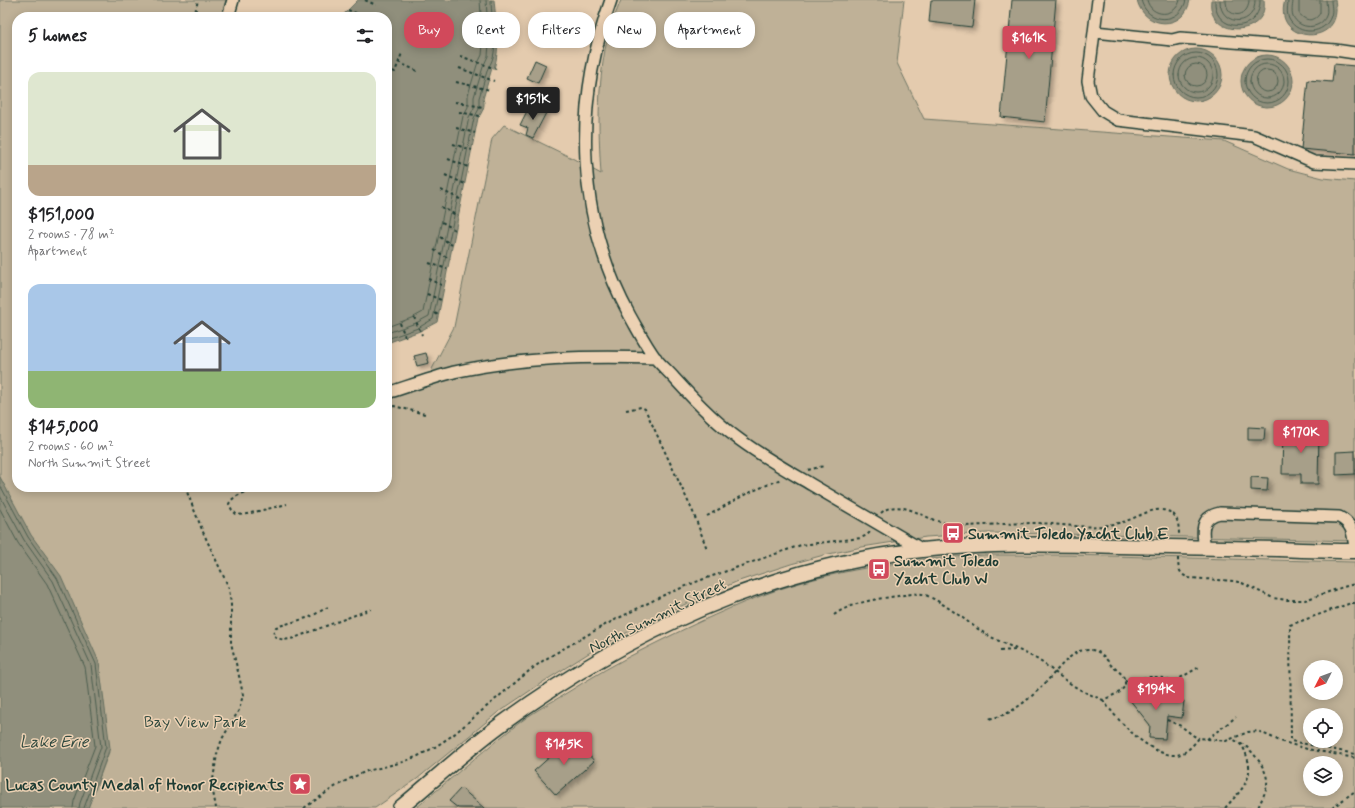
<!DOCTYPE html>
<html lang="en">
<head>
<meta charset="utf-8">
<style>
  :root { --surface:#fff; --page:#f6f6f6; --text:#202124; --muted:#757577; --accent:#d1495b }
  body { margin:0; font-family:Mynerve,sans-serif; background:var(--page); color:var(--text); height:100vh; display:flex; flex-direction:column; font-size:15px; white-space:nowrap }
  * { box-sizing:border-box; margin:0 }
  p { font-size:13px; color:var(--muted) }
  .icon { flex:none; width:22px; height:22px; fill:none; stroke:currentColor; stroke-width:2; stroke-linecap:round; stroke-linejoin:round }
  .map { position:relative; flex:1; overflow:hidden }
  .side { position:absolute; left:12px; top:12px; width:380px; height:480px; display:flex; flex-direction:column; background:var(--surface); border-radius:16px; box-shadow:0 2px 10px #0003 }
  .side>* { flex:none }
  .guide { position:absolute; left:404px; top:12px; width:380px; height:36px; display:flex; gap:8px }
  .needle { width:26px; rotate:228deg }
  .buttons { position:absolute; left:1303px; top:660px; display:grid; gap:8px }
  .buttons a { display:grid; place-items:center; width:40px; height:40px; border-radius:50%; background:var(--surface); box-shadow:0 2px 10px #0003; font-size:20px }
  .price { position:absolute; translate:-50% -34px; padding:0 9px; border-radius:4px; background:var(--accent); color:#fff; font-size:13px; line-height:26px; filter:drop-shadow(0 1px 2px #0008) }
  .price::after { content:''; position:absolute; left:50%; top:24px; width:12px; height:9px; margin-left:-6px; background:inherit; clip-path:polygon(0 0,100% 0,50% 100%) }
  .price.on { background:#222; color:#fff }
  ul { padding:0; list-style:none }
  li { display:grid; align-content:center; gap:8px; height:212px; padding:0 16px }
  li span { display:grid; place-items:center; height:124px; border-radius:12px; color:#555 }
  li>.icon { margin-inline-start:auto }
  span .icon { width:72px; height:72px; fill:#fffc; stroke-width:1 }
  li b { font-size:17px }
  h2 { display:flex; justify-content:space-between; align-items:center; height:48px; padding:0 16px; font-size:17px }
  .tag { padding:0 14px; border-radius:16px; background:var(--surface); box-shadow:0 2px 10px #0003; font-size:14px; line-height:36px }
  .tag.on { background:var(--accent); color:#fff }
  .map>svg:first-child { display:block }
  .green { fill:#bfb197; stroke:#6f7766; fill-rule:evenodd }
  .water { fill:#908f7b; stroke:#636e5f }
  .lines { fill:none; stroke-linecap:round; stroke-linejoin:round }
  .shore { stroke:#4c5e50; stroke-width:1 }
  .building { fill:#a79f89; stroke:#1f3d34; filter:url(#shadow) }
  .minor-casing { stroke:#1f3d34; stroke-width:14 }
  .major-casing { stroke:#1f3d34; stroke-width:17 }
  .path { stroke:#1f3d34; stroke-width:2; stroke-dasharray:3 3; stroke-linecap:butt }
  .minor { stroke:#ecd1b3; stroke-width:11 }
  .major { stroke:#ecd1b3; stroke-width:14 }
  .labels { text-anchor:middle; stroke-width:3; stroke-linejoin:round; paint-order:stroke }
  .poi-label { font-size:16px; font-weight:bold; fill:#1f3d34; stroke:#ecd1b3; text-anchor:start }
  .street-label { font-size:16px; fill:#1f3d34; stroke:#ecd1b3 }
  .park-label { font-size:16px; fill:#2f493e; stroke:#ecd1b3 }
  .water-label { font-size:17px; font-style:italic; fill:#30493f; stroke:#ecd1b3 }
</style>
</head>
<body>
<div class="map">
<svg width="1355" height="808" viewBox="0 0 1355 808">
  <defs>
    <filter id="shadow"><feDropShadow dx="3.5" dy="3.5" stdDeviation="2" flood-color="#0004"/></filter>
  </defs>
  <rect width="100%" height="100%" fill="#e4cbae"/>
  <filter id="ink" filterUnits="userSpaceOnUse"><feTurbulence type="fractalNoise" baseFrequency=".025" numOctaves="2"/><feDisplacementMap in="SourceGraphic" scale="8" xChannelSelector="R" yChannelSelector="G"/><feConvolveMatrix kernelMatrix="1 2 1 2 8 2 1 2 1" color-interpolation-filters="sRGB"/></filter>
  <g filter="url(#ink)">
    <path class="green" d="M0,0H226L221,17H17V487H387V397L435,382L432,369L454,327L492,139L504,125L572,158L601,174C598,126 597,79 609,32C612,21 617,11 621,0H904L897,63L924,119L1224,141L1288,169L1323,178L1355,181V541L1060,534L987,533L926,537L862,547L824,555L791,564L736,582L663,614L597,648L543,682L497,713L417,779L375,808H88L109,752L0,504Z
      M984,555H1069L1355,562V808H416C450,779 484,750 519,723C532,713 546,705 560,697C590,678 621,660 654,644C694,624 734,605 777,590C843,568 914,559 984,555ZM1310,667H1336V693H1310ZM1310,715H1336V741H1310ZM1310,763H1336V789H1310Z"/>
    <path class="water" d="M358,0H494C496,23 501,46 494,69L492,68L483,99C486,105 482,113 478,118L437,322L420,331L387,343V17H341Z
      M1137,0H1190C1185,31 1144,30 1137,0Z
      M1211,0H1264C1269,38 1206,39 1211,0Z
      M1285,0H1335C1346,49 1271,44 1285,0Z
      M1170 75a26 26 0 1 1 52 0a26 26 0 1 1-52 0Z
      M1241 81a26 26 0 1 1 52 0a26 26 0 1 1-52 0Z
      M0,477L31,535L61,576L99,662L110,748L88,808H0Z"/>
    <g class="lines">
      <path class="shore" d="M1141,0C1147,25 1181,25 1186,0
        M1147,0C1151,18 1176,18 1180,0
        M1215,0C1213,34 1261,34 1260,0
        M1220,0C1219,27 1256,28 1255,0
        M1226,0C1225,19 1249,20 1249,0
        M1288,0C1288,6 1286,12 1289,19C1298,36 1325,35 1331,16C1333,10 1331,5 1331,0
        M1293,0C1293,5 1291,10 1293,16C1299,30 1320,30 1326,16C1328,10 1326,5 1326,0
        M1299,0V13C1305,22 1315,22 1320,13V0
        M1174 75a22 22 0 1 1 44 0a22 22 0 1 1-44 0Z
        M1179 75a17 17 0 1 1 34 0a17 17 0 1 1-34 0Z
        M1245 81a22 22 0 1 1 44 0a22 22 0 1 1-44 0Z
        M1250 81a17 17 0 1 1 34 0a17 17 0 1 1-34 0Z
        M1185 75a11 11 0 1 1 22 0a11 11 0 1 1-22 0Z
        M1256 81a11 11 0 1 1 22 0a11 11 0 1 1-22 0Z
        M387,327L414,317L423,312L463,116L468,107V95L477,65L482,55L483,44L480,0
        M387,333L416,323L429,316L469,117L474,108V97L483,67L488,56L489,44L486,0
        M387,339L418,328L433,319L474,118L479,109V98L488,68C501,50 491,22 491,0
        M0,485L28,537L57,578L96,664L106,747L84,808
        M0,496L24,540L53,581L91,665L101,747L80,803L79,808
        M0,509L18,543L47,584L85,667L95,746L74,801L73,808"/>
    </g>
    <path class="building" d="M931,0H975L972,27L929,22Z
      M1012,0H1056L1045,122L1001,117Z
      M535,60L546,65L538,83L527,78Z
      M1334,64L1355,66V154L1301,149L1308,80L1332,82Z
      M532,107L546,113L533,138L526,135L528,128L520,125L527,111L530,113Z
      M426,353L429,363L417,366L414,356Z
      M1248,427L1265,428L1264,440H1248Z
      M1283,429L1319,430L1318,484H1301V474H1282Z
      M1355,451V474L1336,475V452Z
      M1251,477L1268,478L1267,491L1251,490Z
      M1130,690L1154,692L1160,699L1184,701L1182,718L1167,716L1165,739L1149,738L1150,725L1129,699Z
      M573,736L594,761L556,795L534,771Z
      M461,788L484,808H458L449,801Z"/>
    <g class="lines">
      <g class="minor-casing">
        <path id="minor" d="M611,0C573,105 576,217 630,316C638,330 646,346 656,359C662,366 669,372 675,379C695,401 716,423 740,440C763,457 788,471 812,485C849,507 886,528 923,550
          M1098,0L1088,81L1091,96L1103,111L1118,120L1254,136L1314,162L1355,164
          M228,17L233,0
          M1095,32L1172,40L1180,38L1195,39L1335,50L1355,53
          M387,393C409,386 432,378 454,372C522,357 587,356 656,358
          M1205,548C1202,532 1200,517 1220,513L1339,517C1353,524 1353,534 1355,548"/>
      </g>
      <g class="major-casing">
        <path id="major" d="M400,808C434,780 467,749 503,723C626,633 770,566 922,550C987,543 1053,544 1118,546C1171,547 1224,548 1278,549C1303,550 1329,551 1355,551"/>
      </g>
      <path class="path" d="M365,0L376,5
        M348,10L366,17
        M194,17L198,0
        M460,56L496,69
        M398,62L417,71
        M459,68L494,81
        M387,69L395,72L402,53
        M387,80L391,70
        M456,82L490,90
        M455,102L483,107
        M459,112L480,116
        M456,128L475,133
        M453,144L472,150
        M448,159L468,167
        M445,175L465,184
        M441,190L462,200
        M441,207L458,216
        M442,222L455,230
        M440,237L452,245
        M434,250L450,259
        M429,263L447,269
        M428,279L444,286
        M427,294L441,300
        M435,313L438,315
        M414,317L422,335
        M400,323L405,337
        M387,335L389,342
        M387,407L394,406L425,414
        M626,410L641,407L645,409L693,512L707,549
        M808,470L824,466
        M185,487L203,532L229,588L231,605V643L240,680L243,695L239,710L222,739L217,754L212,786L216,808
        M262,487C252,491 234,493 229,504L232,510L237,515L247,514L287,504
        M881,513C896,499 919,514 934,520C944,523 954,525 965,526C989,525 1014,523 1038,523C1061,524 1085,529 1108,525C1113,524 1119,523 1123,522C1137,518 1153,506 1167,511C1178,514 1179,525 1179,536
        M707,516L746,494L781,479
        M1178,558C1178,568 1179,574 1189,578L1234,581L1242,583L1273,598L1287,600H1305L1343,587L1355,584
        M1355,603H1351L1290,625L1291,741L1355,754
        M328,607L310,617L276,627L274,631L273,635C281,641 286,640 294,638L371,609
        M834,615C852,602 876,599 898,596C905,595 914,593 922,594C938,598 967,622 981,631C998,642 1016,648 1033,657C1046,664 1056,674 1068,682C1079,690 1091,695 1103,700L1120,692L1125,686C1126,675 1119,672 1111,665C1106,659 1101,651 1092,650C1088,650 1081,650 1077,652C1067,658 1056,671 1048,680C1039,690 1028,700 1016,708C1008,714 998,717 988,719
        M1000,651L1015,650
        M1125,681C1145,678 1155,673 1173,682
        M1160,699L1166,693L1173,682L1201,666
        M1103,700C1116,719 1157,765 1183,753C1189,750 1195,743 1199,738L1226,741L1248,732L1258,731L1280,741L1307,749L1355,758
        M1167,720L1181,726L1194,736L1199,738
        M1207,739L1236,717
        M1241,743C1252,749 1269,771 1267,784C1266,793 1261,800 1258,808
        M304,808L333,788L349,779L367,771L403,762L418,756L435,747L453,735L529,671L544,660L603,626L664,595L701,580L801,545L861,538L867,535L870,532
        M1225,808C1239,792 1255,780 1247,757C1244,747 1241,743 1232,739
        M1332,808L1355,791"/>
      <use href="#minor" class="minor"/>
      <use href="#major" class="major"/>
    </g>
  </g>
  <defs>
    <g id="bus-square" transform="scale(1.15)"><rect x="-9" y="-9" width="18" height="18" rx="4" fill="#d1495b" stroke="#ecd1b3"/><path d="M-5-6H5V4H4V6H2V4H-2V6H-4V4H-5ZM-3.5-4V0h7V-4ZM-3.5 1.2v1.5H-2V1.2ZM2 1.2v1.5H3.5V1.2Z" fill="#fff"/></g>
    <g id="sight-square" transform="scale(1.15)"><rect x="-9" y="-9" width="18" height="18" rx="4" fill="#d1495b" stroke="#ecd1b3"/><path d="M0-6L1.8-2.2L6-1.7L2.9 1.2L3.7 5.4L0 3.3L-3.7 5.4L-2.9 1.2L-6-1.7L-1.8-2.2Z" fill="#fff"/></g>
  </defs>
  <g fill-rule="evenodd">
    <use href="#bus-square" x="953" y="533"/>
    <use href="#bus-square" x="879" y="569"/>
    <use href="#sight-square" x="300" y="784"/>
  </g>
  <g class="labels">
    <g class="poi-label">
      <text x="968" y="539">Summit Toledo Yacht Club E</text>
      <text x="894" y="566">Summit Toledo<tspan x="894" dy="18">Yacht Club W</tspan></text>
      <text x="284" y="790" text-anchor="end">Lucas County Medal of Honor Recipients</text>
    </g>
    <g class="street-label">
      <text transform="translate(657 615) rotate(-26)" y="6">North Summit Street</text>
    </g>
    <g class="park-label">
      <text x="195" y="727">Bay View Park</text>
    </g>
    <g class="water-label">
      <text x="54" y="747">Lake Erie</text>
    </g>
  </g>
</svg>
<div class="buttons">
<a><svg class="needle" viewBox="-14 -14 28 28"><path d="M0-13l5 13h-10z" fill="#e53935"/><path d="M0 13l5-13h-10z" fill="#757577"/></svg></a>
<a><svg class="icon" aria-label="locate" viewBox="0 0 24 24"><circle cx="12" cy="12" r="6"/><path d="M12 2v4M12 18v4M2 12h4M18 12h4"/></svg></a>
<a><svg class="icon" aria-label="layers" viewBox="0 0 24 24"><path d="M12 4l9 5-9 5-9-5zM3 14l9 5 9-5"/></svg></a>
</div>
<b class="price" style="left:1029px;top:60px">$161K</b>
<b class="price on" style="left:533px;top:121px">$151K</b>
<b class="price" style="left:1301px;top:454px">$170K</b>
<b class="price" style="left:1156px;top:711px">$194K</b>
<b class="price" style="left:564px;top:766px">$145K</b>
<div class="guide">
<a class="tag on">Buy</a>
<a class="tag">Rent</a>
<a class="tag">Filters</a>
<a class="tag">New</a>
<a class="tag">Apartment</a>
</div>
<section class="side">
<h2>5 homes<svg class="icon" aria-label="filters" viewBox="0 0 24 24"><path d="M4 7h16M4 17h16"/><circle cx="9" cy="7" r="2"/><circle cx="15" cy="17" r="2"/></svg></h2>
<ul>
<li><span style="background:linear-gradient(#dfe7d0 75%,#b9a48a 0)"><svg class="icon" aria-label="home" viewBox="0 0 24 24"><path d="M3 11l9-7 9 7M6 9v11h12V9"/></svg></span><div><b>$151,000</b><p>2 rooms · 78 m²</p><p>Apartment</p></div></li>
<li><span style="background:linear-gradient(#a9c7e8 70%,#8fb573 0)"><svg class="icon" aria-label="home" viewBox="0 0 24 24"><path d="M3 11l9-7 9 7M6 9v11h12V9"/></svg></span><div><b>$145,000</b><p>2 rooms · 60 m²</p><p>North Summit Street</p></div></li>
</ul>
</section>
</div>
</body>
</html>
